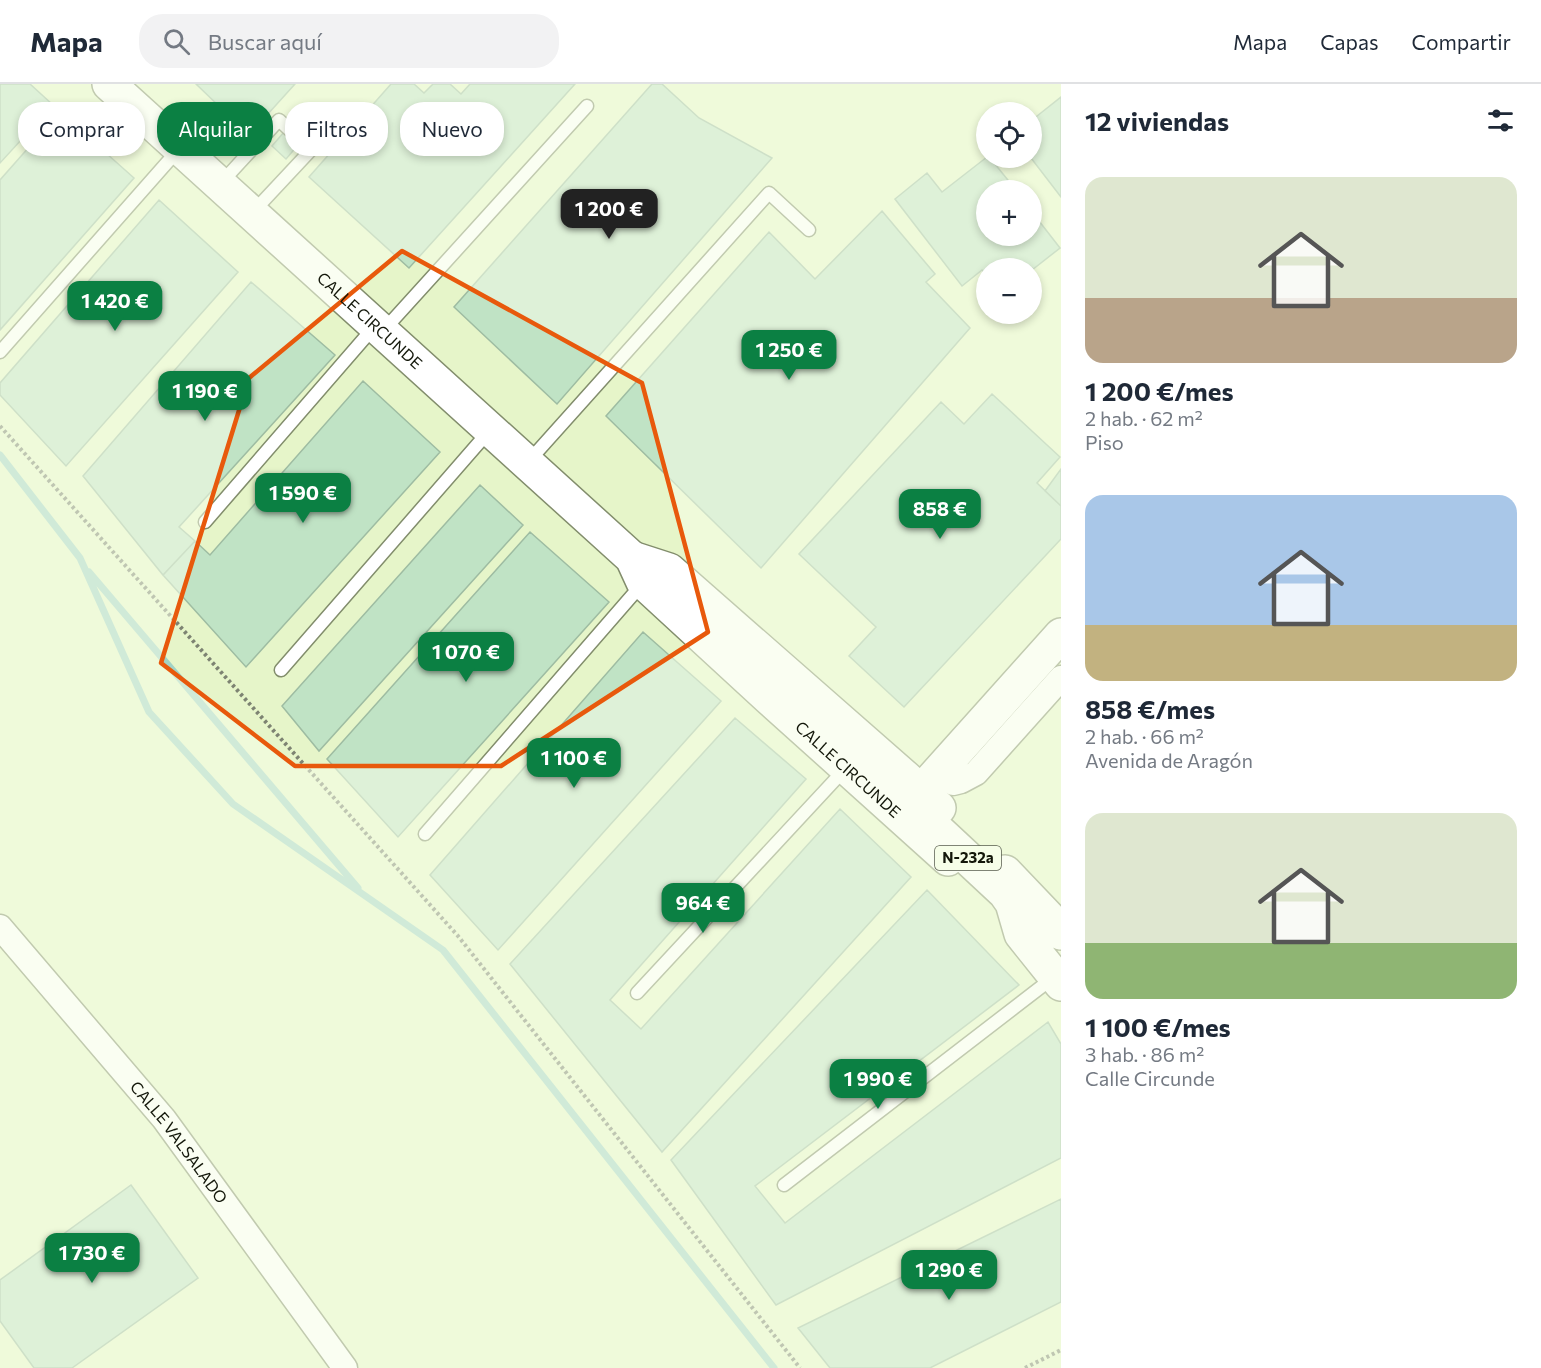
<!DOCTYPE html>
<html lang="es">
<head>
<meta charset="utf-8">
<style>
  :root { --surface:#fff; --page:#f2f2f3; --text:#1f2937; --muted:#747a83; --line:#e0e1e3; --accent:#0b8043 }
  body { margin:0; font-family:Commissioner,sans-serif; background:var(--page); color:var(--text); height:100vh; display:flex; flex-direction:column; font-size:22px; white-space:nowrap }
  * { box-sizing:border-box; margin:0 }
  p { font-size:20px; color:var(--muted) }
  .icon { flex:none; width:33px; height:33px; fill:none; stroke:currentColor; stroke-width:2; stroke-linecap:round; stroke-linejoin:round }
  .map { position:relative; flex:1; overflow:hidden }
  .drawer { display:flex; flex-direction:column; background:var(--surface); width:480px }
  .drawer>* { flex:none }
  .top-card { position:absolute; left:18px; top:18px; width:570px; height:54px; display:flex; gap:12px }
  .fabs { position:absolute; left:976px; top:18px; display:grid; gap:12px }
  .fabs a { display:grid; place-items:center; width:66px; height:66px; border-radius:50%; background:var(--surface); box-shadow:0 3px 9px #0003; font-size:30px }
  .price { position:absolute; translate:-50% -51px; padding:0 14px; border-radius:12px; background:var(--accent); color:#fff; font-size:20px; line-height:39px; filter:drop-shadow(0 2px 3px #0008) }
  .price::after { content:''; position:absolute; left:50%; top:36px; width:18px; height:14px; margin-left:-9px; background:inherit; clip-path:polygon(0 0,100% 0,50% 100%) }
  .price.active { background:#222; color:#fff }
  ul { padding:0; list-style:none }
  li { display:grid; align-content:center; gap:12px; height:318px; padding:0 24px }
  li span { display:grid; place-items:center; height:186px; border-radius:18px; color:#555 }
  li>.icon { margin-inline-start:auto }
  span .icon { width:108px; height:108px; fill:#fffc; stroke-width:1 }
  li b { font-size:26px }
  h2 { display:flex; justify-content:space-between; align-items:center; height:72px; padding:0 24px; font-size:26px }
  .tag { padding:0 21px; border-radius:24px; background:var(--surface); box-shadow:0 3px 9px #0003; font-size:21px; line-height:54px }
  .tag.active { background:var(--accent); color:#fff }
  header { display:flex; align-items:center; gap:36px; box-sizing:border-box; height:84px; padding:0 30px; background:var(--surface); border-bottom:2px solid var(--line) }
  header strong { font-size:28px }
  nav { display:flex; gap:33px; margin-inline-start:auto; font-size:21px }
  .search { width:420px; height:54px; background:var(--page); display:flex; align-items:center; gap:15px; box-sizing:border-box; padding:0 21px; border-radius:24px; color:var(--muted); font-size:22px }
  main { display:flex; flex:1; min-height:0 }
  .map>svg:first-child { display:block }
  .built { fill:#e6f5c9; fill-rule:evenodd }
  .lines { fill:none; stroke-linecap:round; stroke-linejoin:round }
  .stream { stroke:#a2d3c5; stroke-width:7 }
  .building { fill:#c0e3c5; stroke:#9ebca2; stroke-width:1.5 }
  .service-casing { stroke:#828d6c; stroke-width:15 }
  .minor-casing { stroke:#828d6c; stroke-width:27 }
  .secondary-casing { stroke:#828d6c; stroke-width:36 }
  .primary-casing { stroke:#828d6c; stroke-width:36 }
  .path { stroke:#7d8372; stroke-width:4; stroke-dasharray:3 3; stroke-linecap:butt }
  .service { stroke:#fff; stroke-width:12 }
  .minor { stroke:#fff; stroke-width:24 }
  .secondary { stroke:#fff; stroke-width:33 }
  .primary { stroke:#fff; stroke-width:33 }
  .marked { fill:none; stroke:#e8590c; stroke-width:4.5; stroke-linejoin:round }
  .labels { text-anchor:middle; stroke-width:6; stroke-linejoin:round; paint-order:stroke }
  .shield { fill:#f6fee8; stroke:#575c4d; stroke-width:1.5 }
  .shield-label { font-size:15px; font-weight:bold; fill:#13170a }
  .street-label { font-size:16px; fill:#13170a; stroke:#f6fee8 }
</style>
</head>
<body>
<header>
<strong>Mapa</strong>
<div class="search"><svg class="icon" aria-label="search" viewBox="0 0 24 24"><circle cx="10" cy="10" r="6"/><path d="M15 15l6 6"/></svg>Buscar aquí</div>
<nav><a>Mapa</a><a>Capas</a><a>Compartir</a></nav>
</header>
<main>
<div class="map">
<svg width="1061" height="1284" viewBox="0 0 1061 1284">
  <rect width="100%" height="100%" fill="#f6fee8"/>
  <path class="built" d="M0,0H1061V1284H0ZM987,28H1032V74H987ZM987,106H1032V152H987ZM987,184H1032V230H987Z"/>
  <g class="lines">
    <path class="stream" d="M0,371L80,474L149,628L233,720L443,866L774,1284
      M89,488L358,804"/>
  </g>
  <path class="building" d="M0,0H30L53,21L0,79Z
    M196,0H295L249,51Z
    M391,0H414L424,9L433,0H450L461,10L470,0H575L409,184L309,93Z
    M652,0H662L699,34L772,74L557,320L454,223Z
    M1061,13V113L1031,74L1032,36Z
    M303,26L317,39L286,75L272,62Z
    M60,28L134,94L0,246V96Z
    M987,73L990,74L1016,106H987V152H1032V128L1060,164L1032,186V184H987V192L982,186L962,202L895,115L927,89L942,108Z
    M159,116L238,188L66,382L0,311V299Z
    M882,127L935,190L926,198L970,244L761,484L606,332L769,148L815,195Z
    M251,198L335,271L179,443L195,457L163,491L83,392Z
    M363,297L440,368L246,583L163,491L195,457L210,471Z
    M992,310L1060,373L1037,399L1061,422V455L904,623L849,572L876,543L799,470L941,318L964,340Z
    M1061,385V422L1045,407Z
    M480,401L523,441L319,667L282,622Z
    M530,448L609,518L398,753L327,675Z
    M643,548L721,617L498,866L430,791Z
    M735,634L806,695L610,916L641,945L840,725L911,793L662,1068L510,880Z
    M927,806L1019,901L755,1102L785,1139L1048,938L1061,960V1074L776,1221L671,1076Z
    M131,1101L198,1194L72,1284H34L0,1237V1196Z
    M1061,1115V1218L930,1284H830L798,1244Z"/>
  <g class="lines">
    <g class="service-casing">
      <path id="service" d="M221,99L279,36L311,66L253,128
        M383,247L587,22
        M0,268L179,65
        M528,378L769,109L809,146
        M205,438L375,242
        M281,586L490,346
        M425,750L643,499
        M637,909L846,684
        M784,1101L1054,893"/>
    </g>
    <g class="minor-casing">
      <g id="minor">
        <path d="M953,699L961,697L976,689L1061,594"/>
        <path id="s1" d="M0,843L164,1035L345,1284"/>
      </g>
    </g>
    <g class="secondary-casing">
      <g id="secondary">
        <path id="s2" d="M109,0L632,474L643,498L769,614L948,775"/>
        <path d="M632,474L669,486L905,693L939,724"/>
      </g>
    </g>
    <g class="primary-casing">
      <path id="primary" d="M1061,551L932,695C926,712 923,723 931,740L1005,809L1012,819L1021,850L1061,900
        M1005,788L1050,835L1061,849"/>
    </g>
    <path class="path" d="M0,342L458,852L800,1284
      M1025,1284L1061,1266"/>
    <use href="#service" class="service"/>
    <use href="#minor" class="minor"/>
    <use href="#secondary" class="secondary"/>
    <use href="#primary" class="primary"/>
  </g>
  <path d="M0 0H1061V1284H0ZM402,167L642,299L708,548L501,682H295L161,579L249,294Z" fill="#f6fee8" fill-opacity=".55" fill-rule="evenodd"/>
  <path class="marked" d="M402,167L642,299L708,548L501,682H295L161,579L249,294Z"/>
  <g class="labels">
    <rect class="shield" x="935" y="762" width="66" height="24" rx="4.5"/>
    <g class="shield-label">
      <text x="968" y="779">N-232a</text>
    </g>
    <g class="street-label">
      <text dy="6" stroke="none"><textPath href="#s2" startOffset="352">CALLE CIRCUNDE</textPath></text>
      <text dy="6" stroke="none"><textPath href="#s2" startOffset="1010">CALLE CIRCUNDE</textPath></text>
      <text dy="6" stroke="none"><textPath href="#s1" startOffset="280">CALLE VALSALADO</textPath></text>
    </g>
  </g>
</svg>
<div class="fabs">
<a><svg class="icon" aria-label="locate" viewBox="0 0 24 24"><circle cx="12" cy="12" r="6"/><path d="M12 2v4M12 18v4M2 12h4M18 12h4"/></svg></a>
<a>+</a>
<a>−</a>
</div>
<b class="price active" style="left:609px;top:156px">1 200 €</b>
<b class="price" style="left:115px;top:248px">1 420 €</b>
<b class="price" style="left:789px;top:297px">1 250 €</b>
<b class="price" style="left:205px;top:338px">1 190 €</b>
<b class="price" style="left:303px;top:440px">1 590 €</b>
<b class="price" style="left:940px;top:456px">858 €</b>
<b class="price" style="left:466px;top:599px">1 070 €</b>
<b class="price" style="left:574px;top:705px">1 100 €</b>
<b class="price" style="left:703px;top:850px">964 €</b>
<b class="price" style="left:878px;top:1026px">1 990 €</b>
<b class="price" style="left:92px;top:1200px">1 730 €</b>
<b class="price" style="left:949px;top:1217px">1 290 €</b>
<div class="top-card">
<a class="tag">Comprar</a>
<a class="tag active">Alquilar</a>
<a class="tag">Filtros</a>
<a class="tag">Nuevo</a>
</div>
</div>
<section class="drawer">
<h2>12 viviendas<svg class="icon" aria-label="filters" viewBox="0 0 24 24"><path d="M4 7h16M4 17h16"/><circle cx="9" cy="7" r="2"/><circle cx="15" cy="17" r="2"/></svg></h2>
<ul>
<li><span style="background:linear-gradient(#dfe7d0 65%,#b9a48a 0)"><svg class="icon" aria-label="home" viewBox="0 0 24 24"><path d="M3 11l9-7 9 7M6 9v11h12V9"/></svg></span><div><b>1 200 €/mes</b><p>2 hab. · 62 m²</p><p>Piso</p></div></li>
<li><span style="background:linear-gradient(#a9c7e8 70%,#c2b280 0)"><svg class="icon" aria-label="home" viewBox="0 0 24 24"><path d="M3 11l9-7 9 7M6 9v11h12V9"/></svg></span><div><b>858 €/mes</b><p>2 hab. · 66 m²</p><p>Avenida de Aragón</p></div></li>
<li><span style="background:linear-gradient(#dfe7d0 70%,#8fb573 0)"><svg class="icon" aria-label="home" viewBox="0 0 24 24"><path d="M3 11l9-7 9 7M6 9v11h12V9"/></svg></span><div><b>1 100 €/mes</b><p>3 hab. · 86 m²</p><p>Calle Circunde</p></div></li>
</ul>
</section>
</main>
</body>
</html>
